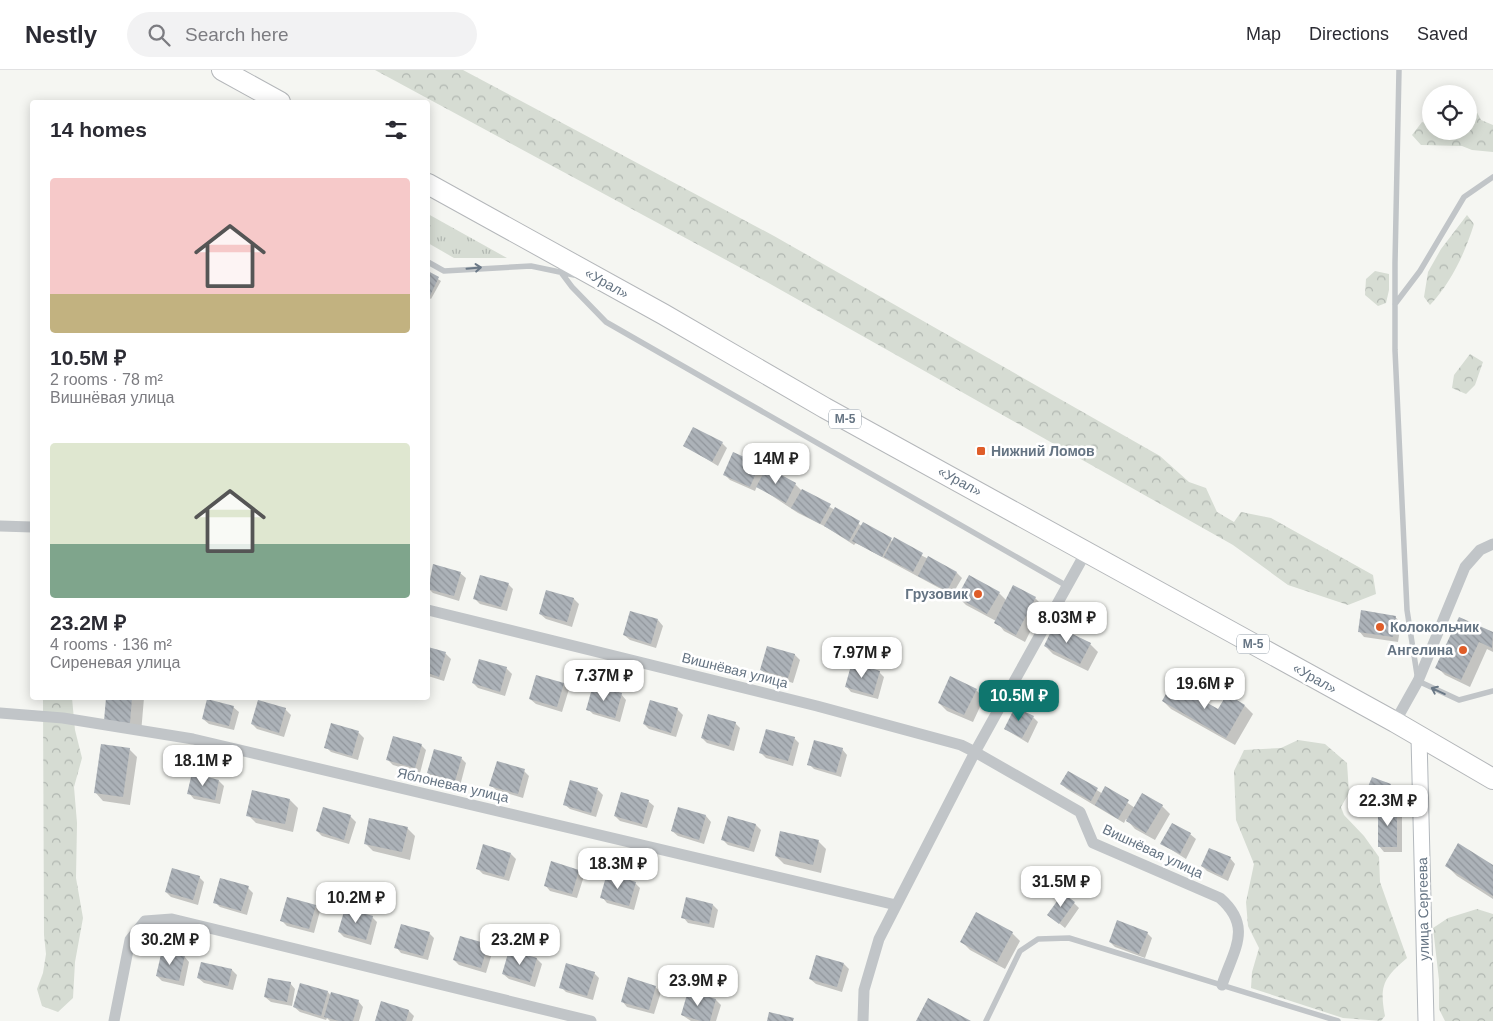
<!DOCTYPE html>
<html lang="en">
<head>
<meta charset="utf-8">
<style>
  :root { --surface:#fff; --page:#f2f2f3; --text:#2b2b33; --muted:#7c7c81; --line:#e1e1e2; --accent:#0f766e }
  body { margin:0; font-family:Helvetica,sans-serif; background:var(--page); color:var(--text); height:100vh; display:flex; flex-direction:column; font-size:19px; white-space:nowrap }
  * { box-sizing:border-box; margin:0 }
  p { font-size:16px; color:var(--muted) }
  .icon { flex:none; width:28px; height:28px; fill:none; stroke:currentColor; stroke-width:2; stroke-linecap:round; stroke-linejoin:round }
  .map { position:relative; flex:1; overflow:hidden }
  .details { position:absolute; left:30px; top:30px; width:400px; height:600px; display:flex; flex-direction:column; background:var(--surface); border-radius:5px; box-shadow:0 2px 12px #0003 }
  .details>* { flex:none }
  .buttons { position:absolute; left:1422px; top:15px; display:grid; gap:10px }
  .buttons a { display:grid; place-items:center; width:55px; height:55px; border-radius:50%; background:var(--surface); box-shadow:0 2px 12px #0003; font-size:25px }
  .price { position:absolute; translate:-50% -42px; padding:0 11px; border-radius:10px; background:#fff; color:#222; font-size:16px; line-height:32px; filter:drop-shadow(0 1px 2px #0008) }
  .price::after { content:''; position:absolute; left:50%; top:30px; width:15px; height:11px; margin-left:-8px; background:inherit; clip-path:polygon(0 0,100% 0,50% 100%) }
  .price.on { background:var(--accent); color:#fff }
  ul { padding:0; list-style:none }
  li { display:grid; align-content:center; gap:10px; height:265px; padding:0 20px }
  li span { display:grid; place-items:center; height:155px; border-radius:5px; color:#555 }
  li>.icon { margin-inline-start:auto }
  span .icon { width:90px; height:90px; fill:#fffc; stroke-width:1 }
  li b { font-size:21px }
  h2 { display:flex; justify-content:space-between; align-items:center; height:60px; padding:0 20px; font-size:21px }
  header { display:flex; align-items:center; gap:30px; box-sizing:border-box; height:70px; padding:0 25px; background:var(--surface); border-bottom:1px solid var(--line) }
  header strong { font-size:24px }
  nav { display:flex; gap:28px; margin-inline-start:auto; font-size:18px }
  .search { width:350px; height:45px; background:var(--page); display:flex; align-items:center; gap:12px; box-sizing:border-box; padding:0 18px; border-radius:28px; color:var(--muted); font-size:19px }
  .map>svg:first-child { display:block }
  .grass { fill:url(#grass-tufts) }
  .forest { fill:url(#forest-crowns) }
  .shadow { fill:#0003 }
  .building { fill:url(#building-back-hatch) }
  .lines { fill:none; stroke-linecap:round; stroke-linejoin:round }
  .secondary-casing { stroke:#b3b8bd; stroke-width:17 }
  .highway-casing { stroke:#b4b7ba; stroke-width:22 }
  .lane { stroke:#c1c5c8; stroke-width:5.5 }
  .street { stroke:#c1c5c8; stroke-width:11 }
  .secondary { stroke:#fff; stroke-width:15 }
  .highway { stroke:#fff; stroke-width:20 }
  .oneway { stroke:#6a7886 }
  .poi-dot { fill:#df5d29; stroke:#fff; stroke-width:2 }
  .labels { text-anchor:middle; stroke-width:5; stroke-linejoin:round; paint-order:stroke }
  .shield { fill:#fff; stroke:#939ea8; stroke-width:1 }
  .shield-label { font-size:12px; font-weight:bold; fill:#657483 }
  .street-label { font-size:14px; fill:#657483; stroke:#fff }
  .poi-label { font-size:14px; font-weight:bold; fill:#657483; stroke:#fff; text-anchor:start }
</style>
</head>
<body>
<header>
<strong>Nestly</strong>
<div class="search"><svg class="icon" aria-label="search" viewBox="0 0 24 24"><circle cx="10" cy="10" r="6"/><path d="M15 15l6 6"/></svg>Search here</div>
<nav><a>Map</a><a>Directions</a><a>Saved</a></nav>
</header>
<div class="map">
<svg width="1493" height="951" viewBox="0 0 1493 951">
  <defs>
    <pattern id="grass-tufts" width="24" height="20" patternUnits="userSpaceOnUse" patternTransform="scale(1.25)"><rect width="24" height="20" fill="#d6dcd3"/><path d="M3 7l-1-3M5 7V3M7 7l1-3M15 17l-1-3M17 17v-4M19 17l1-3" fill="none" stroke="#b1b7b1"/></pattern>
    <pattern id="forest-crowns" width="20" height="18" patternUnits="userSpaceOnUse" patternTransform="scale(1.25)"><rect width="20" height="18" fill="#d6dcd3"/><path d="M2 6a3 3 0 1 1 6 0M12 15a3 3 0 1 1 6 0" fill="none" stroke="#b1b7b1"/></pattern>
    <pattern id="building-back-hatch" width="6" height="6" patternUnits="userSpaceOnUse" patternTransform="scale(1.25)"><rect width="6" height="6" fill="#acb2b8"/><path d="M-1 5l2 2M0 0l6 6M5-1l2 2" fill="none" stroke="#90959b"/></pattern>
  </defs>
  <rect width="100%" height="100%" fill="#f5f6f2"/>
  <path class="grass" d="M428,144L507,188H454L428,173Z"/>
  <path class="forest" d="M375,0H463L774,166L1160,386L1189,412L1206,418L1217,442L1234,452L1241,442L1271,448L1373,505L1376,524L1348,535L1288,515L1233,475L765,211Z
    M1471,31L1481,50L1493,55V82L1472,80L1462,76L1421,75L1412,65L1422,52L1431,55V61H1469V32Z
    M1467,145L1474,154C1465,183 1451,213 1430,235L1424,227L1428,202L1441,179Z
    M1375,201L1389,204V220L1386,233L1378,236L1365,225L1366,209Z
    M1470,284L1483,292L1475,315L1466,324L1452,318L1454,305Z
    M43,628H72L75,660L82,688L74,717L77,753L76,808L83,848L75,892L73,928L58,942L42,936L37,919L43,903L46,884L44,865Z
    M1298,670L1325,674L1347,693L1349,723L1341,737L1344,745L1364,766L1379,787L1380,812L1407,888C1384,908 1379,915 1385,946L1381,951L1343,948L1251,918L1252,902L1259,878L1248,856L1246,832L1254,794L1236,750L1234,701L1244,680L1281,678Z
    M1477,839L1493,844V951H1445L1439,939V910L1433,858L1448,848Z"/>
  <path class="shadow" d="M428,203L441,211L431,229L428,227Z
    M722,373L727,378L718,396L685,376Z
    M734,384L760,395L766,402L795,414L801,420L862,456L957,503L962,508L952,525L856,473L854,475L826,457L798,443L757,416L755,421L730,410L725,405Z
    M434,496L460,503L466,508L459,531L433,523L428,518Z
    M508,514L513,519L507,541L480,534L475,529Z
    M999,523L1007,531L1035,528L1043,536L1025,572L1004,561L996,551L966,535L958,527Z
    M574,529L579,534L572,557L546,549L540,544Z
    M1395,547L1401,552L1398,572L1364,567L1359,561Z
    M1460,548L1493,564V582L1487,579L1470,617L1445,605L1437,597Z
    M658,550L663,556L656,578L630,570L624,565Z
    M1090,574L1098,582L1088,601L1053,584L1045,576Z
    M428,578L446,584L451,589L444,611L428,606Z
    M795,585L800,590L793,613L767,605L761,600Z
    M506,598L512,604L505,626L478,618L473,613Z
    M879,602L884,607L878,629L851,622L846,616Z
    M564,614L569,619L562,642L536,634L530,629Z
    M976,620L984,628L973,652L947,641L939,633Z
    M621,624L626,630L620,652L593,644L588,639Z
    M107,628H144L141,663L105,651Z
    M1163,631L1218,641L1245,636L1253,644L1235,675L1171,639Z
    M233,637L239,642L234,660L209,654L203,649Z
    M285,639L291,645L284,667L257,659L252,654Z
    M677,639L683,645L676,667L649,659L644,654Z
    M1033,647L1038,652L1028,673L1005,659Z
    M735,653L740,658L734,681L707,673L702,668Z
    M332,655L359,663L364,668L358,690L331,682L326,677Z
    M794,668L799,673L793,696L766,688L761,683Z
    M421,675L426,680L420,703L393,695L388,690Z
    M129,679L137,687L130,735L103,731L95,722Z
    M842,679L847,685L841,707L814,699L809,694Z
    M461,688L466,693L460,716L433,708L428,703Z
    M524,701L529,706L523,728L496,720L491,715Z
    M1068,702L1103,724L1106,718L1135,738L1162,736L1170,744L1155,770L1135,759L1126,749L1124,753L1067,719L1061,714Z
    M219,711L224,716L220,734L194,729L189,723Z
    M1390,715L1395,720L1391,731L1373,724L1368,719Z
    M598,720L603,725L596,747L570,739L564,734Z
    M290,730L298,738L293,762L256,753L248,745Z
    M648,731L654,736L647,758L620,751L615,746Z
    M679,739L706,746L711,752L704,774L678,766L672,761Z
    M1397,739L1402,744V782H1384L1379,776Z
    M350,746L356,752L349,774L322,766L317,761Z
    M729,747L756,755L761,760L754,782L728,775L723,770Z
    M407,758L415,766L410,790L373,781L365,773Z
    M1190,764L1196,769L1186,789L1162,774Z
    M818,771L826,779L821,803L784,794L776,786Z
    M511,784L516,789L509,811L483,804L477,798Z
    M1230,788L1235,794L1228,811L1207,801L1202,796Z
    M1446,795L1493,796V829L1457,806Z
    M578,801L584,806L577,828L550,821L545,815Z
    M199,807L204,812L198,835L171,827L166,822Z
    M635,813L640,818L634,840L607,833L602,827Z
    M248,818L253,823L247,845L220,837L215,832Z
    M1074,833L1079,838L1065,858L1049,845Z
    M713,835L718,840L714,858L688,853L683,847Z
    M315,836L320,841L314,863L287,856L282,851Z
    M372,847L377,852L371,875L344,867L339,862Z
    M429,863L434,868L428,890L401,883L396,877Z
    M1012,863L1020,871L1005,899L970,880L962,872Z
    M1147,863L1152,868L1145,888L1115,877L1110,872Z
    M487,875L493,880L486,903L459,895L454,890Z
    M510,881L537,889L542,894L535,917L509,909L503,904Z
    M184,886L189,892L184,916L162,911L157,906Z
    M844,894L849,899L842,922L816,914L810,909Z
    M232,900L237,905L233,920L204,913L198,908Z
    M594,903L599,908L593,930L566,922L561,917Z
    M290,913L295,919L292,936L271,932L265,927Z
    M655,917L661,922L654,944L627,937L622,931Z
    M328,922L331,926L358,931L363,937L359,951H330L327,948L326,950L300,942L294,937Z
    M689,923L716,930L721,935L716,951H691L682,945Z
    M409,941L414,946L412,951H377Z"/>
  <path class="building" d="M428,201L439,207L429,228L428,227Z
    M693,357L723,372L712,392L683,376Z
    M733,382L760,394L750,417L723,405Z
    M767,397L796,413L786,433L756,417Z
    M802,419L831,434L820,454L791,438Z
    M835,437L860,451L849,471L824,456Z
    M863,452L892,468L882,487L852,471Z
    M894,467L923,483L913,502L884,487Z
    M928,486L957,502L947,521L918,506Z
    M433,494L461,502L454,526L428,519Z
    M480,505L509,513L501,537L473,529Z
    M969,505L1000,522L987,544L957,527Z
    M1013,515L1036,527L1016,565L994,553Z
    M546,520L574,528L567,552L539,544Z
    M1361,540L1396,546L1393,567L1358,562Z
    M630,541L658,549L651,574L623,565Z
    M1459,547L1493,562L1492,578L1479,572L1461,610L1435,598Z
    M1054,555L1091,573L1080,594L1044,576Z
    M767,576L795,584L788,608L760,600Z
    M428,577L446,582L439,607L428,603Z
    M479,589L507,597L500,622L472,613Z
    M852,592L880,601L873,625L845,617Z
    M536,605L564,613L557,637L529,629Z
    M950,606L977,619L964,645L938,633Z
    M1172,613L1218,639L1227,624L1245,635L1226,668L1162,631Z
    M593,615L622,623L615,648L586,640Z
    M106,628H132L130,653L104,651Z
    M207,629L234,636L229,656L202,649Z
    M258,630L286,638L279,663L251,654Z
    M650,630L678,638L671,663L643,654Z
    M1015,637L1034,646L1022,668L1004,659Z
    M708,644L736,652L729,676L701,668Z
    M331,653L359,661L352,686L324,678Z
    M766,659L795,667L788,691L759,683Z
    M393,666L422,674L415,698L386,690Z
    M814,670L843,678L836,703L807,695Z
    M101,674L130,678L123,727L94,723Z
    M434,679L462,687L455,711L427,703Z
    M497,691L525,699L518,724L489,716Z
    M1068,701L1098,718L1091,731L1060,714Z
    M192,703L219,710L215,730L187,724Z
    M1372,707L1391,714L1386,726L1367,719Z
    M570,710L598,718L591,743L563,735Z
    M1105,716L1129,730L1118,749L1095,735Z
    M252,720L290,729L285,754L246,746Z
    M621,722L649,730L642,754L614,746Z
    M1142,723L1163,735L1146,763L1126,751Z
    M323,737L351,745L344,770L316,761Z
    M678,737L706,745L699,770L671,761Z
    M1378,737H1397V777H1378Z
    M728,746L756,754L749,778L721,770Z
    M369,748L408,757L402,782L364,774Z
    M1172,753L1191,763L1180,784L1160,774Z
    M780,761L819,770L813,795L775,786Z
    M1458,773L1493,795V826L1445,796Z
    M483,774L511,783L504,807L476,799Z
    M1209,778L1231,787L1222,806L1201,796Z
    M551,791L579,800L572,824L544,816Z
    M172,798L200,806L193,830L165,822Z
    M607,803L636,812L629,836L600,828Z
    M220,808L249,816L241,841L213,833Z
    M1063,823L1075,832L1059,854L1047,845Z
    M287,827L316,835L309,859L280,851Z
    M686,827L713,834L709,854L681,848Z
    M345,838L373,846L366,870L338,862Z
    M976,842L1013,862L997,892L960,872Z
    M1117,850L1148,862L1139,884L1109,872Z
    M401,854L430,862L423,886L394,878Z
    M460,866L488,874L481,898L453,890Z
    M162,880L185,885L179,911L156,906Z
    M509,880L537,888L530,912L502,904Z
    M816,885L844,893L837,917L809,909Z
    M201,892L232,899L228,916L197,908Z
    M566,893L595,902L587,926L559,918Z
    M628,907L656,916L649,940L621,932Z
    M268,908L291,912L287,932L264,927Z
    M300,913L328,921L321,946L293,937Z
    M688,921L716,929L710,951H701L681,945Z
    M331,922L359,930L353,951H339L324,947Z
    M928,928L971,951H916Z
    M381,931L409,940L406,951H375Z
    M769,942L794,948L793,951H767Z"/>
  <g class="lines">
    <g class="secondary-casing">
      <path id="secondary" d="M1419,667L1426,951"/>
    </g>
    <g class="highway-casing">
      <path id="highway" d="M222,0L280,32
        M428,114L663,244L825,338L1395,652L1493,709"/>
    </g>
    <path class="lane" d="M1399,0L1395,193V280L1407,540L1418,611L1459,630L1493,621
      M428,192L444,201L531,196L574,205
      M560,201L572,217L606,252L1067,516
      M1395,234L1420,201L1464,127L1493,107
      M986,951L1020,881L1038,869L1069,868L1338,951"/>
    <path class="street" d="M0,456L32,457
      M428,540L817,636L961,675L975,682L1080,742L1093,773L1220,828C1253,857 1234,879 1222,915
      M0,643L63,648L193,669L896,835
      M1395,652L1418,611L1465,497L1480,480L1493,474
      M114,951L130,870L145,851L172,849L591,951
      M863,951L864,920L879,869L975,682L1086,482"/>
    <use href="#secondary" class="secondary"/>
    <use href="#highway" class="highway"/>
  </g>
  <defs><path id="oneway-shaft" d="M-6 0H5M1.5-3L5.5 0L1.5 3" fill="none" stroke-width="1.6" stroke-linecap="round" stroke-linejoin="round" transform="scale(1.25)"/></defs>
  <g class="oneway">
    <use href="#oneway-shaft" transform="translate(474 198) rotate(-5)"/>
    <use href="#oneway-shaft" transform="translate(1438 621) rotate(-155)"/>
  </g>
  <g class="poi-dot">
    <rect x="976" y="376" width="10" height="10" rx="2.5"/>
    <circle cx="978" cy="524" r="5"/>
    <circle cx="1380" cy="557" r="5"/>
    <circle cx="1463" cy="580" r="5"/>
  </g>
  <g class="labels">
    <g class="shield">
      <rect x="829" y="339.5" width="32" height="19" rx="4"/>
      <rect x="1237" y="564.5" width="32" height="19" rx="4"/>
    </g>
    <g class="shield-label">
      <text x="845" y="353">М-5</text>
      <text x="1253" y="578">М-5</text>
    </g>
    <g class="street-label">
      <text transform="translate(607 213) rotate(29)" y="5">«Урал»</text>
      <text transform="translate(960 411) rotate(28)" y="5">«Урал»</text>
      <text transform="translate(735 600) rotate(14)" y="5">Вишнёвая улица</text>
      <text transform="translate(1315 608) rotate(29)" y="5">«Урал»</text>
      <text transform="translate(453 715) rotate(13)" y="5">Яблоневая улица</text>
      <text transform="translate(1153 781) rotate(25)" y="5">Вишнёвая улица</text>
      <text transform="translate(1423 839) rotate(-91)" y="5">улица Сергеева</text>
    </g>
    <g class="poi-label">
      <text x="991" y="386">Нижний Ломов</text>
      <text x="968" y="529" text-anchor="end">Грузовик</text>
      <text x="1390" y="562">Колокольчик</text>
      <text x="1453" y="585" text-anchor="end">Ангелина</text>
    </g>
  </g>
</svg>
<div class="buttons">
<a><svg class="icon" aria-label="locate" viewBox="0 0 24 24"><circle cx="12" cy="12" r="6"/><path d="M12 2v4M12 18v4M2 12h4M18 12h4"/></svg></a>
</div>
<b class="price" style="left:776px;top:415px">14M ₽</b>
<b class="price" style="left:1067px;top:574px">8.03M ₽</b>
<b class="price" style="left:862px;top:609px">7.97M ₽</b>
<b class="price" style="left:604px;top:632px">7.37M ₽</b>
<b class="price" style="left:1205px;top:640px">19.6M ₽</b>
<b class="price on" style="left:1019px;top:652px">10.5M ₽</b>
<b class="price" style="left:203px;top:717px">18.1M ₽</b>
<b class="price" style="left:1388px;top:757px">22.3M ₽</b>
<b class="price" style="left:618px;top:820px">18.3M ₽</b>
<b class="price" style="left:1061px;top:838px">31.5M ₽</b>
<b class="price" style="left:356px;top:854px">10.2M ₽</b>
<b class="price" style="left:170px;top:896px">30.2M ₽</b>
<b class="price" style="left:520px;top:896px">23.2M ₽</b>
<b class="price" style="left:698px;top:937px">23.9M ₽</b>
<section class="details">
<h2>14 homes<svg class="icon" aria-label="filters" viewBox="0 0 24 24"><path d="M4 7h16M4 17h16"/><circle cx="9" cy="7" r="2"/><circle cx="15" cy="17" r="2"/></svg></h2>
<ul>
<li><span style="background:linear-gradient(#f6c9c9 75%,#c2b280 0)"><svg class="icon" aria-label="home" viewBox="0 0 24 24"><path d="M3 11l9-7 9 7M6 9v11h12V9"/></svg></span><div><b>10.5M ₽</b><p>2 rooms · 78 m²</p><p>Вишнёвая улица</p></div></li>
<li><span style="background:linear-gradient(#dfe7d0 65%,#7fa58c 0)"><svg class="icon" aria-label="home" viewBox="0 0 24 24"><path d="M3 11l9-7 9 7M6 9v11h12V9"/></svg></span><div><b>23.2M ₽</b><p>4 rooms · 136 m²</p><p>Сиреневая улица</p></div></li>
</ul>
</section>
</div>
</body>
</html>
